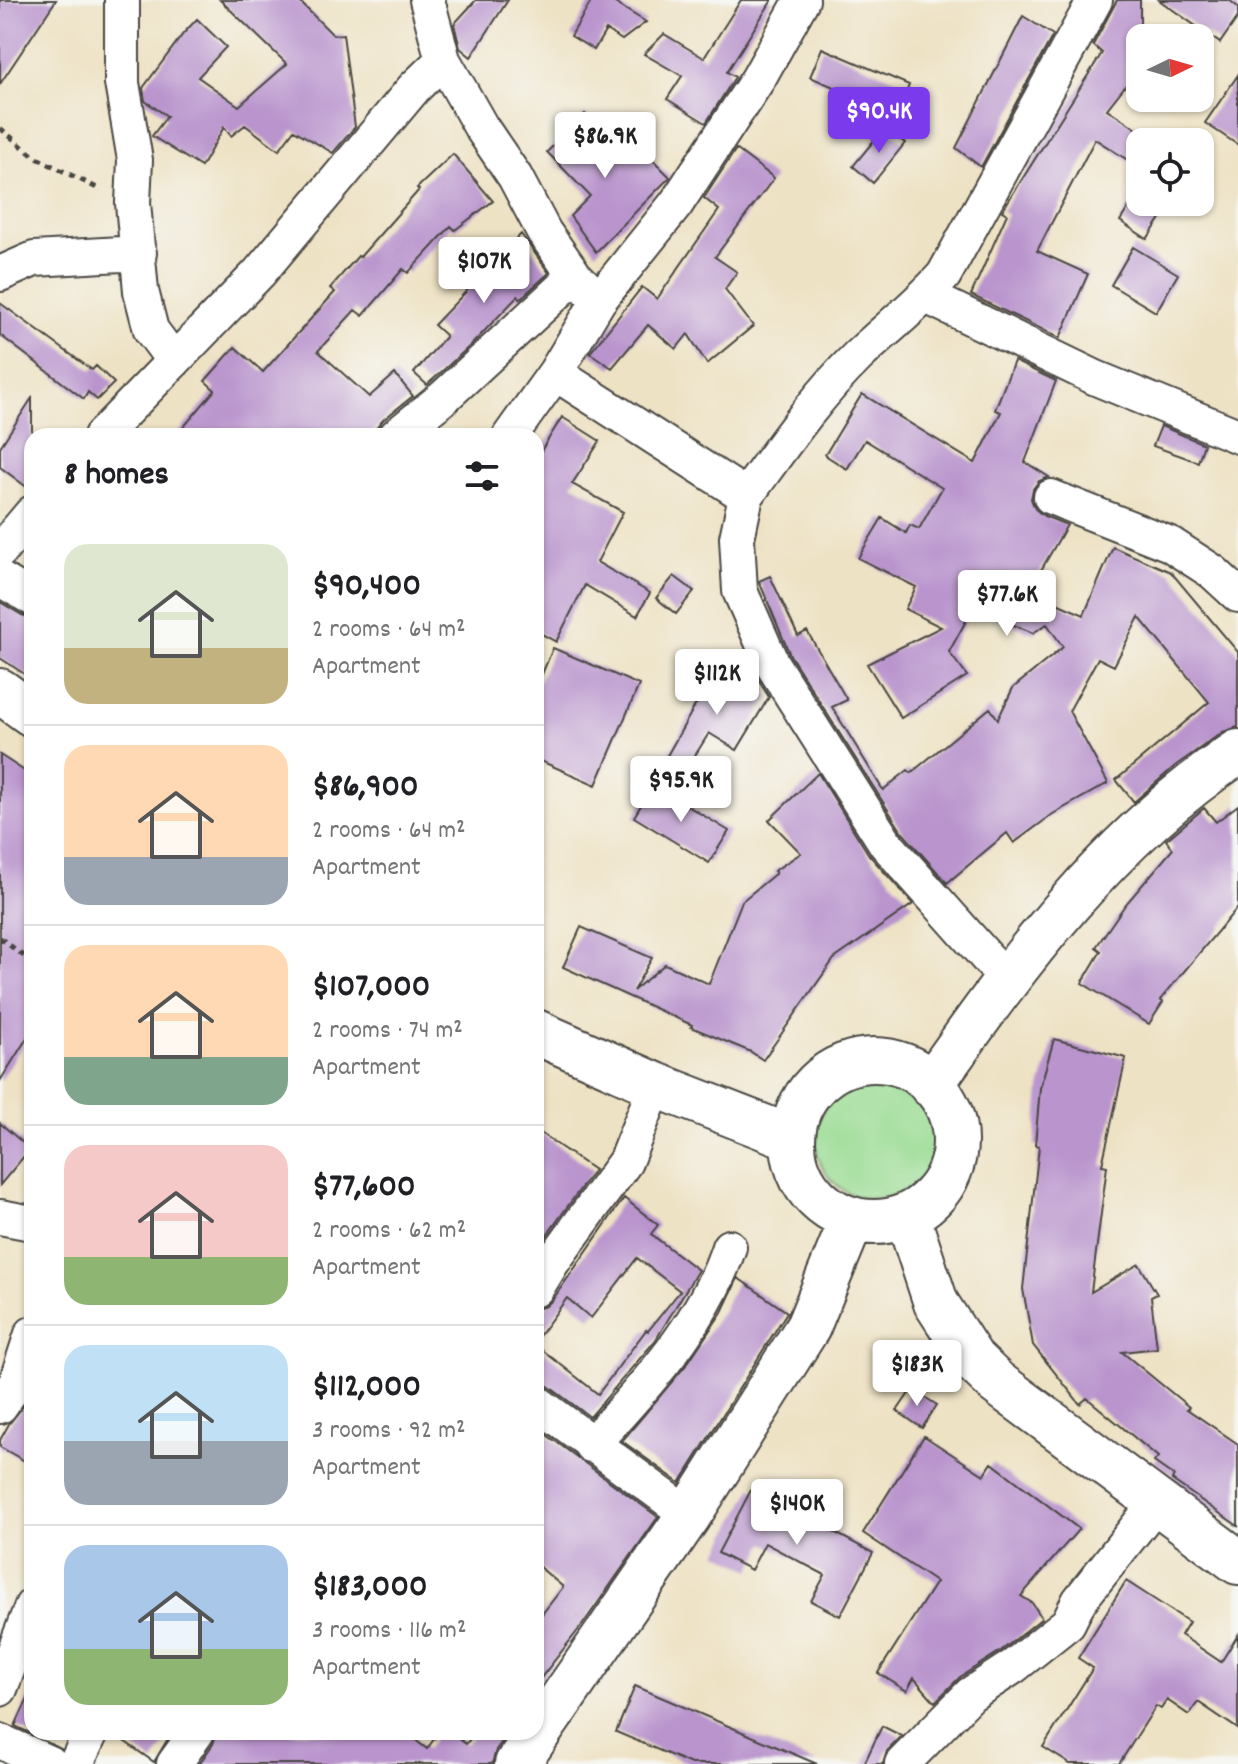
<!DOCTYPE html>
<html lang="en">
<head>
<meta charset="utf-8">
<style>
  :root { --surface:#fff; --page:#f6f6f6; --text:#202124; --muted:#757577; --line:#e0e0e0; --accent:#7c3aed }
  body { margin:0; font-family:Dekko,sans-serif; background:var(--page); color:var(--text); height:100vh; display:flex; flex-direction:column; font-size:30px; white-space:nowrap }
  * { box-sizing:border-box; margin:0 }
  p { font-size:26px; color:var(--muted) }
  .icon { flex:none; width:44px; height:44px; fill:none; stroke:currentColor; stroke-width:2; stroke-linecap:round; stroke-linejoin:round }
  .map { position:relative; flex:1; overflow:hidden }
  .side { position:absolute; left:24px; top:428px; width:520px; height:1312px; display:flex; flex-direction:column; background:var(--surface); border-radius:24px; box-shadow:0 2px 6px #0004 }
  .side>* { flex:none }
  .needle { width:52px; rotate:85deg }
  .controls { position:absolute; left:1126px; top:24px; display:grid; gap:16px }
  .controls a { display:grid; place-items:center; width:88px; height:88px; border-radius:16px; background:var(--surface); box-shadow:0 2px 6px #0004; font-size:40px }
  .price { position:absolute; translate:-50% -68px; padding:0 18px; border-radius:8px; background:#fff; color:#222; font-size:26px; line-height:52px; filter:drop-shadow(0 2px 4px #0008) }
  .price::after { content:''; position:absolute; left:50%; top:48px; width:24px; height:18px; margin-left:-12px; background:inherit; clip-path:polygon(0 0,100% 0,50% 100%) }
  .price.selected { background:var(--accent); color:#fff }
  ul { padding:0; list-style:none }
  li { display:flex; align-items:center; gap:24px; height:200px; padding:0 40px }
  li+li { border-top:2px solid var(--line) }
  li span { display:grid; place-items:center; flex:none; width:224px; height:160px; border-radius:24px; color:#555 }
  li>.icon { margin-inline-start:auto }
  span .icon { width:96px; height:96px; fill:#fffc; stroke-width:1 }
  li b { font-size:34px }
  h2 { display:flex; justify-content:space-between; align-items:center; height:96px; padding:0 40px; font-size:34px }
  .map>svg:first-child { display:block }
  .green { fill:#99db92; stroke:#62835e; stroke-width:2 }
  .building { fill:#b994cd }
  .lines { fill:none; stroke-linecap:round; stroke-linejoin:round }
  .minor-casing { stroke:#484642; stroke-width:38 }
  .secondary-casing { stroke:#484642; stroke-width:48 }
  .path { stroke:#484642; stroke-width:5; stroke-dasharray:6 6; stroke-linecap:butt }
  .minor { stroke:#fff; stroke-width:34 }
  .secondary { stroke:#fff; stroke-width:44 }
</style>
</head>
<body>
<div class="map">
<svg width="1238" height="1764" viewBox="0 0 1238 1764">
  <rect width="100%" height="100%" fill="#f6f6f2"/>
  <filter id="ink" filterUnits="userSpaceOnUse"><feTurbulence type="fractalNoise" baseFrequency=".0125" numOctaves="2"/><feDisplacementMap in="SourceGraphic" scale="16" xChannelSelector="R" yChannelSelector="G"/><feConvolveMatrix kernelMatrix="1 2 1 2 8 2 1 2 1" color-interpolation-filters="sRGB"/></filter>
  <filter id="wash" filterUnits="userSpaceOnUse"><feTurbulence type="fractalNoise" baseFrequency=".006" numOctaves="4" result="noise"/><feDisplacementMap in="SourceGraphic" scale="32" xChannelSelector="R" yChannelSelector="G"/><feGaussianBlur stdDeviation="1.8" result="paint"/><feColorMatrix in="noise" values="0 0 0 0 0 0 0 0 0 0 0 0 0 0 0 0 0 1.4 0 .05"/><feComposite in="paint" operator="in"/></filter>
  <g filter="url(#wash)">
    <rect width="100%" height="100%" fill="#eee2c4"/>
    <path class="green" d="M816 1140a59 59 0 1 1 118 0a59 59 0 1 1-118 0Z"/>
    <g id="blocks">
      <path class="building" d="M0,0H56L0,84Z
        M220,0H298L333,35L343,34L355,127L333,153L294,130L279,150L245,125L231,136L224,127L201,167L152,136L167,116L145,101L143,88L183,34L197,19L226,47L198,77L239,106L287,64Z
        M476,0H508L471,57L460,48L454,24Z
        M592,0H610L646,22L622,40L606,30L594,50L571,36Z
        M741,0H772L727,72L735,77L706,123L667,99L682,76L644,54L664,34L704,58Z
        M1117,0H1140V67L1107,109L1140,131V168L1095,139L1037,251L1088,274L1060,338L971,295L1007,214L1002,211L1102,53L1093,45Z
        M1159,0H1229L1238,7V17L1220,43Z
        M1023,16L1053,35L981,167L956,148Z
        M822,48L909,85L898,114L810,77Z
        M1238,75V145L1205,123Z
        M585,114L629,158L640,147L670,177L596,252L570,216L590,196L547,152Z
        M885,127L905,143L873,183L853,166Z
        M736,149L774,178L715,257L737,272L725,289L753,326L707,364L688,334L676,349L648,325L612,368L590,353L642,287L657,299L719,210L704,198Z
        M453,154L493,201L455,230L451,226L408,273L403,269L363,316L355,310L318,351L369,397L395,374L413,396L383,420L370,436H176L215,390L205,381L235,347L263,372L335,292L330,288L358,256L360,257L419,190L417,188Z
        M1132,202H1172L1147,239L1120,221Z
        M521,234L549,273L520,299L518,296L472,344L427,385L414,373L446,336L434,325Z
        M1133,247L1178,274L1156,312L1111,285Z
        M0,303L92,370L96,366L114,383L97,400L88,392L84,399L0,335Z
        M1014,361L1056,381L1025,462L1049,477L1039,481L1033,489L1031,499L1035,509L1044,516L1067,525L1029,591L1084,615L1113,547L1171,572L1238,652V727L1223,732L1175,766L1134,802L1116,780L1209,702L1139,617L1114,666L1098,658L1069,711L1108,783L1053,814L1014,843L1007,833L947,883L902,832L790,655L759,581L770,576L798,636L807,631L847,700L832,707L883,790L908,770L911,773L990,708L998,719L1013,688L1063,647L1047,624L1033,633L973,608L949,652L967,676L901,718L867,664L941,627L905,609L916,587L858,558L882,518L906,533L910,525L919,529L942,488L865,440L847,469L825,455L862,394L975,463L1001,412L995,410Z
        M32,398V491L0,467V447Z
        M562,417L600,441L572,484L623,512L597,562L650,593L637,616L585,585L556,642L536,631V459Z
        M1161,426L1204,444L1198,462L1153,446Z
        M674,576L694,591L676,614L656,598Z
        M0,602L22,615L32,618V679L0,658Z
        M553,648L639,685L596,785L536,759V688Z
        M723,656L755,675L769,697L737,750L709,733L674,789L655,777Z
        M0,755L32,776V1030L0,1081Z
        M818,773L869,855L913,904L834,959L763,1060L751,1052L691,1027L692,1025L563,967L581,927L652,958L633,991L665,964L709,984L742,901L776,873L774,871L801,853L769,820Z
        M653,785L729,831L709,863L634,817Z
        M1238,805V907L1160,1000L1163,1002L1149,1024L1082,983L1101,951L1096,947L1125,905L1173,849L1166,840L1204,808L1216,822Z
        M1054,1039L1126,1058L1102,1165L1107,1166L1091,1292L1139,1264L1157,1294L1151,1297L1157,1348L1122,1352L1189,1407L1187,1409L1238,1444V1526L1172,1480L1174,1476L1154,1462L1158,1457L1087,1398L1080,1404L1033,1345L1023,1289L1039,1146L1035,1145L1040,1088Z
        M0,1123L30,1149L0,1185Z
        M536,1130L594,1170L536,1250Z
        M624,1198L658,1225L651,1234L698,1270L655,1341L590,1417L548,1386L536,1382V1345L598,1394L646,1330L648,1331L680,1291L637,1258L591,1318L567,1298L536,1340V1309L546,1306L553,1299Z
        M738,1278L787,1312L680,1483L622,1441L687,1364L722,1312Z
        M912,1389L937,1405L922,1428L897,1411Z
        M32,1395V1465L0,1447V1440L9,1424Z
        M536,1427L658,1517L583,1624L536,1684V1622L563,1587L536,1564Z
        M924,1436L984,1475L992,1463L1079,1529L1021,1596L1032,1603L1042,1618L1002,1650L960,1677L935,1702L914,1678L907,1691L878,1673L936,1582L863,1533Z
        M752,1488L873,1553L840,1616L811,1601L825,1575L765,1543L751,1570L718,1553Z
        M1126,1581L1189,1622L1181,1635L1221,1662L1238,1635V1729L1198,1702L1189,1715L1167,1700L1161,1709L1156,1706L1119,1764H1070L1043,1747L1093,1668L1078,1658Z
        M635,1686L817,1764H691L616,1732Z
        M32,1690V1734L15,1726Z
        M882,1726L902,1736L887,1751L883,1764H864Z
        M111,1732H172L154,1762Z
        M217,1732H405L427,1749L439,1732H450L466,1744L476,1732H509L496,1750L492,1764H199L213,1744Z"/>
    </g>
  </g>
  <g filter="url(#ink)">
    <use href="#blocks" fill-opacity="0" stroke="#484642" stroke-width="2"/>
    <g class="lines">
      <g class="minor-casing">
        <path id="minor" d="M122,0V83L135,160L133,203L141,291L151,330L174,361
          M427,0L443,60L481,127L515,177L544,232L575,276L599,300
          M0,274L34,259L139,253
          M926,296L1096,378L1238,436
          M555,373L746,496L737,538L740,591L772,664L886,844L1006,979
          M101,436L259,273L414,88L443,60
          M396,436L444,397L575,276
          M510,436L555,373L599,300L676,204L758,79L802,0
          M746,496C781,448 815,398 858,356C887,328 918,305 944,275L1095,0
          M1051,497L1170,544L1213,572L1238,595
          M0,551L32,513
          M0,579L32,598
          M0,1217L32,1223
          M536,1289L553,1261L625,1162L656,1085
          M536,1402L689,1515
          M0,1406L16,1383L32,1334
          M591,1445C645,1387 704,1323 729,1247
          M0,1689L32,1606
          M0,1741L51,1764
          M76,1764L91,1732
          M174,1764L197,1732
          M902,1764L971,1694L1014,1666L1068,1623L1079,1601L1157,1502"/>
      </g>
      <g class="secondary-casing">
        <path id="secondary" d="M0,691L32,714
          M536,1032L656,1085L792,1138
          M793 1141a81 81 0 1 1 162 0a81 81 0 1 1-162 0Z
          M931,1085C1019,960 1109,837 1238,752
          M907,1215L936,1303L973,1360L997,1383L1238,1562
          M517,1764L689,1515L808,1327L852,1220"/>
      </g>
      <path class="path" d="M0,128L35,157L101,190
        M0,938L32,962"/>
      <use href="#minor" class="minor"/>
      <use href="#secondary" class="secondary"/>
    </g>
  </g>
</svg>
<div class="controls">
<a><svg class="needle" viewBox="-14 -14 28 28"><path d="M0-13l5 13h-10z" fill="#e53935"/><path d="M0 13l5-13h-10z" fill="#757577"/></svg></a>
<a><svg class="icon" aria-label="locate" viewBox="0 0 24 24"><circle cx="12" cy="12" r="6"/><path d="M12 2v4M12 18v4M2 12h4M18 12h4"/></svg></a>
</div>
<b class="price selected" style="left:879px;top:155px">$90.4K</b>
<b class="price" style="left:605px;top:180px">$86.9K</b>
<b class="price" style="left:484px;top:305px">$107K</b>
<b class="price" style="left:1007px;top:638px">$77.6K</b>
<b class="price" style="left:717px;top:717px">$112K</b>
<b class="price" style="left:681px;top:824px">$95.9K</b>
<b class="price" style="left:917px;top:1408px">$183K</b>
<b class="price" style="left:797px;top:1547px">$140K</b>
<section class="side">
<h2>8 homes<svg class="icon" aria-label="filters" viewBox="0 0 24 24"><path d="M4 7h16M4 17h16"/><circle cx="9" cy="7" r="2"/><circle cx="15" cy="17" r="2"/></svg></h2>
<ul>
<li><span style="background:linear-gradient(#dfe7d0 65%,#c2b280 0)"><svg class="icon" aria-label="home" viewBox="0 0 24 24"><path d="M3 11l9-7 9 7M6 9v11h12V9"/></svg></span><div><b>$90,400</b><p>2 rooms · 64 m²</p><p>Apartment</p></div></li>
<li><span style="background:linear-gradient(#ffd9b3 70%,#9aa5b1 0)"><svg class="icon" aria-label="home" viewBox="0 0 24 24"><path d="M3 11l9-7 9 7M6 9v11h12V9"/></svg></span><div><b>$86,900</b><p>2 rooms · 64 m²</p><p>Apartment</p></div></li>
<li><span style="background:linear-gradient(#ffd9b3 70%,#7fa58c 0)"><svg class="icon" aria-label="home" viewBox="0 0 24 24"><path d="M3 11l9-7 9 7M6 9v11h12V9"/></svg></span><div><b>$107,000</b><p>2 rooms · 74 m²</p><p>Apartment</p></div></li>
<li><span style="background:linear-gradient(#f6c9c9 70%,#8fb573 0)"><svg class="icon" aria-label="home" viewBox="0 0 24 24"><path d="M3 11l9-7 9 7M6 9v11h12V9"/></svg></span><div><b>$77,600</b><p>2 rooms · 62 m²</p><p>Apartment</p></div></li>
<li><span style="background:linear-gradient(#bfe0f5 60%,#9aa5b1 0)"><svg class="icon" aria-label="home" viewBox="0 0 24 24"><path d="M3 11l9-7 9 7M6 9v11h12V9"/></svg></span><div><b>$112,000</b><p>3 rooms · 92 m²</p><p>Apartment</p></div></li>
<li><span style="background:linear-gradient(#a9c7e8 65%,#8fb573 0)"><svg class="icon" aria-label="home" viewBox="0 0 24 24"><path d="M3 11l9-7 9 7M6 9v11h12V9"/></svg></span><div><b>$183,000</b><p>3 rooms · 116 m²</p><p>Apartment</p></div></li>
</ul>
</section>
</div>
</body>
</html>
